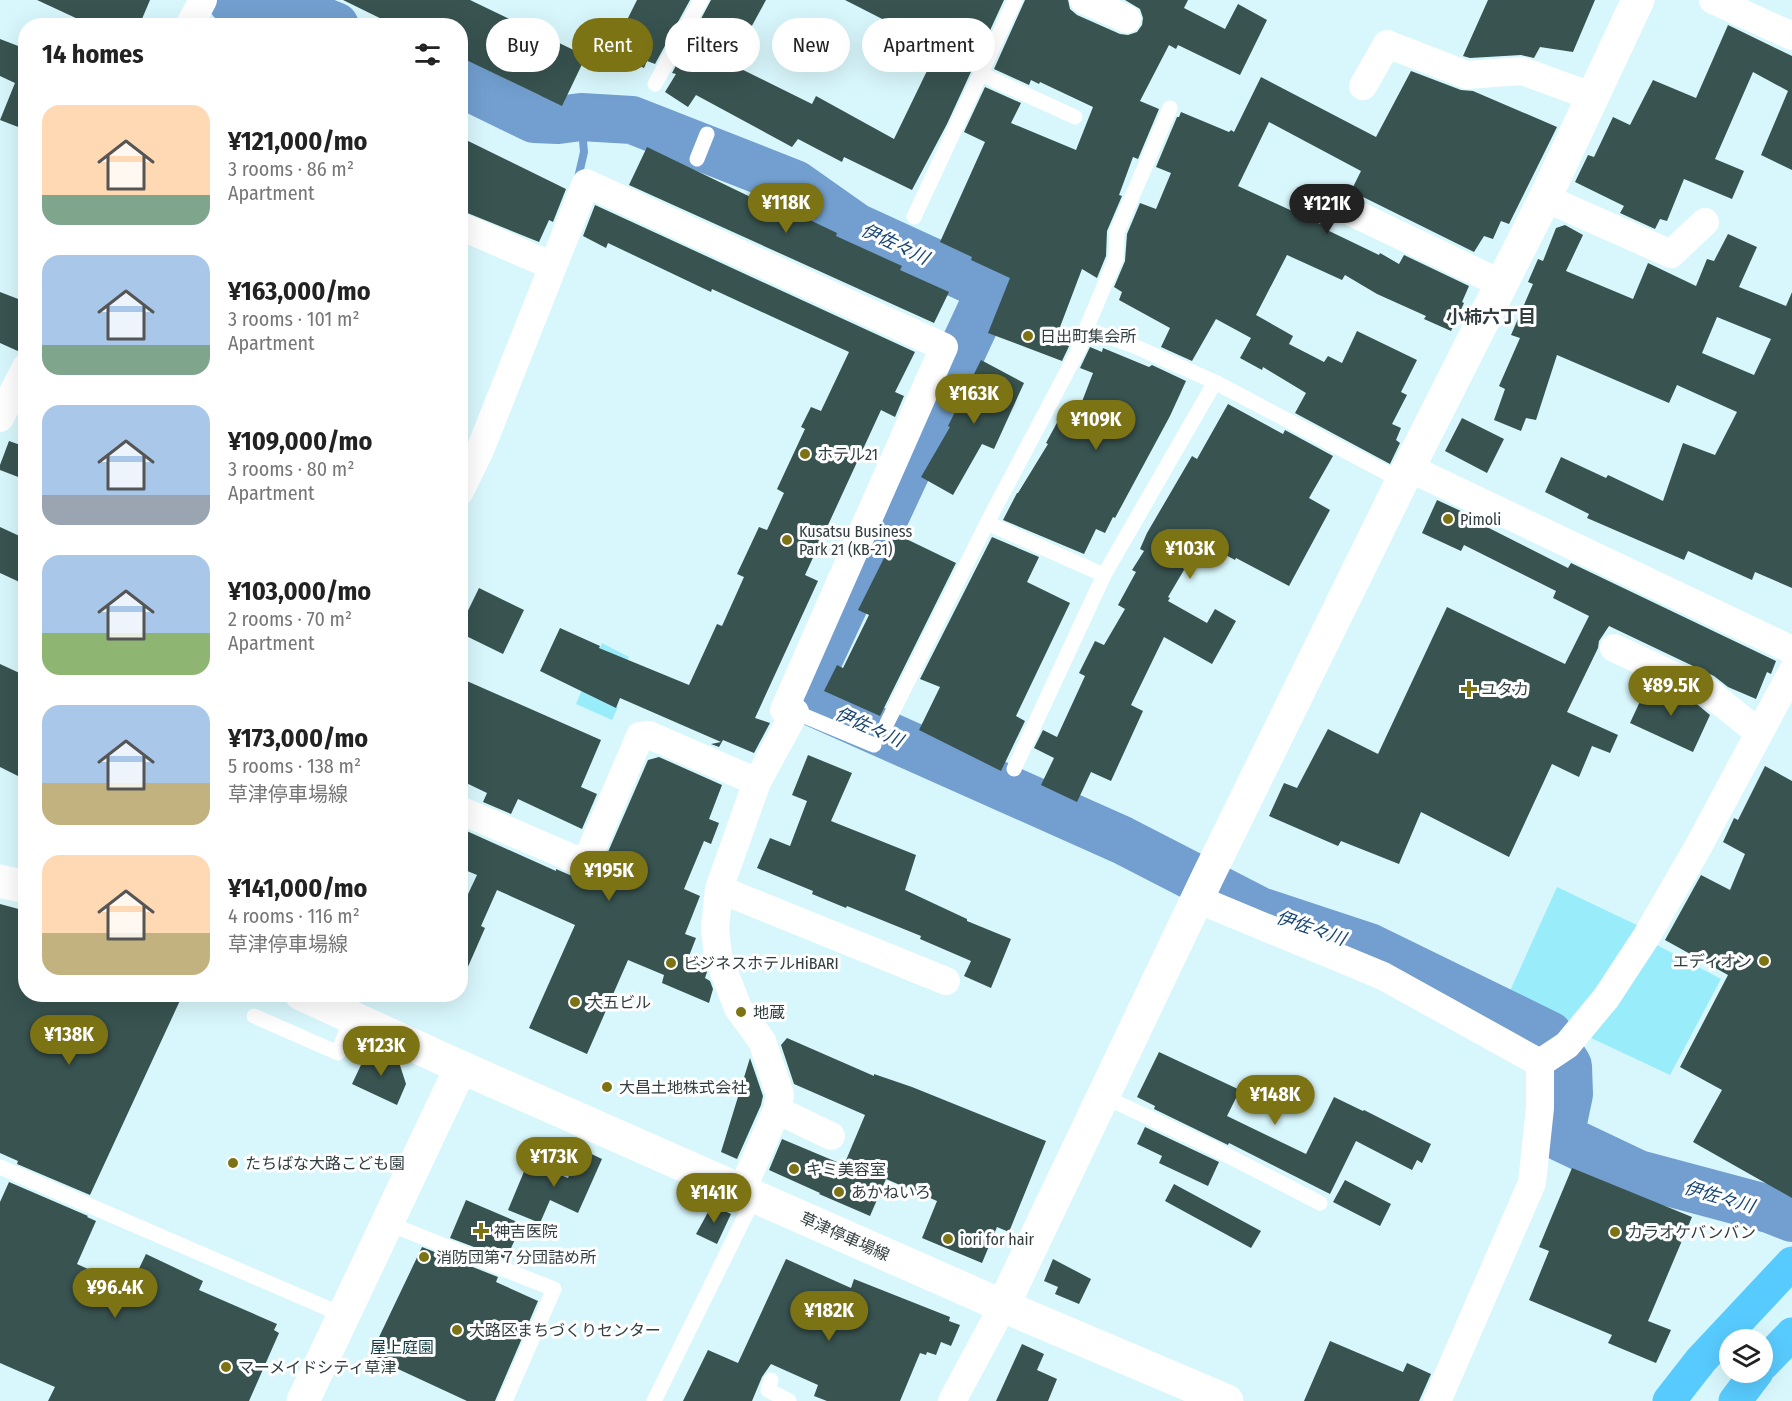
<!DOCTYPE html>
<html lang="en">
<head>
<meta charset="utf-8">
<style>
  :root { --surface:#fff; --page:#f2f2f2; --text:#222; --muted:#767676; --accent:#7c7315 }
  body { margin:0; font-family:"Fira Sans Condensed","Noto Sans JP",sans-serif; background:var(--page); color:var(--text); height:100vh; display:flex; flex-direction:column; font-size:22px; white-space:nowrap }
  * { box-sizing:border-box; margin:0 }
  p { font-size:20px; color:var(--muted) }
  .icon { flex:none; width:33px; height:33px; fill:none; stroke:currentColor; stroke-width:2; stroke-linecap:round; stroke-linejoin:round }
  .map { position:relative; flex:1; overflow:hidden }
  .side { position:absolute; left:18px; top:18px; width:450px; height:984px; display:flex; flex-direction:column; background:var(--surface); border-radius:24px; box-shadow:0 6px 24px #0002 }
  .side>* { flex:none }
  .top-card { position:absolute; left:486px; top:18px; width:570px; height:54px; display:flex; gap:12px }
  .tools { position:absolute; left:1719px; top:1329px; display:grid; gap:12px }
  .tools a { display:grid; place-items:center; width:54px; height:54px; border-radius:50%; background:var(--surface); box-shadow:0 6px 24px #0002; font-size:30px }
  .price { position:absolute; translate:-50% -51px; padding:0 14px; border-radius:21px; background:var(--accent); color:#fff; font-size:20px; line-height:39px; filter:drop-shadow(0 2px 3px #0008) }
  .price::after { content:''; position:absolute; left:50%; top:36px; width:18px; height:14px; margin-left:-9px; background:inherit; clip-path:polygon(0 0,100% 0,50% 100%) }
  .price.current { background:#222; color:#fff }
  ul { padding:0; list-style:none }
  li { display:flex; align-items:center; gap:18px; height:150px; padding:0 24px }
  li span { display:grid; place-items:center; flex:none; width:168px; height:120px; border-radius:18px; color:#555 }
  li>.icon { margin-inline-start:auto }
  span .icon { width:72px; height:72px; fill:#fffc; stroke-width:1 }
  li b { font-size:26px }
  h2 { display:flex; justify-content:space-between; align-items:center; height:72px; padding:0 24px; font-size:26px }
  .chip { padding:0 21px; border-radius:27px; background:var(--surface); box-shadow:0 6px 24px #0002; font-size:21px; line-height:54px }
  .chip.current { background:var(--accent); color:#fff }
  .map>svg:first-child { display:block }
  .green { fill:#99edfa }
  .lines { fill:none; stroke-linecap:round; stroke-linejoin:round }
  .stream { stroke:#729fcf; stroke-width:8 }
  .river { stroke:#729fcf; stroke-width:48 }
  .building { fill:#385350; fill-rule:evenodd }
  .lane { stroke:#fff; stroke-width:15 }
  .street { stroke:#fff; stroke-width:28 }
  .secondary { stroke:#fff; stroke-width:33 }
  .highway { stroke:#58cbfe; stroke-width:33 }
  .poi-dot { fill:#7c7315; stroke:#fefefe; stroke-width:2 }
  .labels { text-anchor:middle; stroke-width:6; stroke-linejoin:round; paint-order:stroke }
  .poi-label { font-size:16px; fill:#313d3f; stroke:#fefefe; text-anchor:start }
  .street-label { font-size:16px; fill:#313d3f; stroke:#fefefe }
  .park-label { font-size:16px; fill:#113b41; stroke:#fefefe }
  .water-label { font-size:18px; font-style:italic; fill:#174674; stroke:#fefefe }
  .neighbourhood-label { font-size:18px; font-weight:bold; fill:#313d3f; stroke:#fefefe }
</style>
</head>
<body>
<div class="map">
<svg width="1792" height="1401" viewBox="0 0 1792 1401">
  <rect width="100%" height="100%" fill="#d8f7fc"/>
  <path class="green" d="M602,643L629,657L608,703L618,707L612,720L576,704Z
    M1557,887L1641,927L1587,1006L1560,1034L1545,1023L1504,1004Z
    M1657,945L1721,979L1670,1075L1591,1038Z"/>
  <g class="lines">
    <path class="stream" d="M578,178L584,152L581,117"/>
    <path class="river" d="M231,0L244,6L292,9L335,26
      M460,83L534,119L558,120L581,117L632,120L795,184L856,227L991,289L801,697L1122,840L1260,911L1369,947L1549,1035L1568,1066L1569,1094L1560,1137L1638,1174L1769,1209L1792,1218"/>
  </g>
  <path class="building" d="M37,0H150L139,26H93Z
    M343,0H470L586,56L562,106L460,57V26H396Z
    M637,0H690L655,64L647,61L644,68L589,43L598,25L619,36Z
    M711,0H766L731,64L812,104L816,96L894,139L940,44L898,22L896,26L845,0H1004L947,124L912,190L844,157L842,162L798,139L792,147L696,95L688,107L665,92L676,74L672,73Z
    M1025,0H1068L1070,9L1077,15L1120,34L1128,35L1137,32L1142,25L1143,18L1140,9L1125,0H1188L1184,8L1225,29L1238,4L1267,20L1240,75L1178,45L1176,49L1169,45L1140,101L1159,109L1138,159L1133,157L1119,195L1122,196L1107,231L1106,256L1097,278L1082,269L1057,335L1072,340L1062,361L988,333L1010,278L971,260L972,257L940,242L985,142L964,132L985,87L1021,103L1011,123L1076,150L1093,107L1040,82L1039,84L1031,80L1029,85L994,69Z
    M1488,0H1595L1573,52L1540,47L1534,58L1521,55L1470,58L1463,56Z
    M1728,25L1792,56V170L1761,155L1788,91L1753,72L1715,159L1744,171L1732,199L1684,179L1667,221L1660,219L1655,229L1620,213L1624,206L1575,182L1588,155L1594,157L1613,117L1630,125L1653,80L1696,98Z
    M0,39L26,49V130L0,120L15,83L0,76Z
    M1411,71L1461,90L1473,91L1557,127L1509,224L1501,221L1493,239L1484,236L1474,252L1351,191L1361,171L1269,122L1238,186L1327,227L1325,229L1379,255L1380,253L1399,264L1404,255L1469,286L1462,302L1464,303L1451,331L1424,319L1426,316L1377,294L1345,275L1342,280L1287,255L1256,315L1293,336L1289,344L1324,362L1328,356L1342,363L1357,331L1417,360L1401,392L1407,395L1392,424L1401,428L1396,440L1400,443L1390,464L1295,413L1306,393L1263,367L1262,370L1240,358L1251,338L1216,319L1192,361L1161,347L1170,328L1119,300L1122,292L1114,287L1125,261L1127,234L1140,203L1156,209L1171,173L1156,167L1177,117H1179L1181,112L1229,132L1231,130L1234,132L1261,77L1376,137Z
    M460,137L566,189L553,222L549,220L539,242L460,210Z
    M647,147L769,206L773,199L795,209L793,212L837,233L836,236L902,266L900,270L949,292L934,323L629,185Z
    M595,205L915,352L895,392L904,396L895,417L881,410L805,575L818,581L755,718L770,723L754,753L723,740L719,747L711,744L721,742L620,698L616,708L540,671L560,628L600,646L599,648L689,685L717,624L722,626L744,577L737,574L759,527L767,530L784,493L777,489L805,429L801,427L811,407L821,411L849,352L712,289L711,292L608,243L606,248L583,236Z
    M1565,225L1583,235L1566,271L1633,299L1648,263L1696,286L1707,259L1714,261L1728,234L1757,247L1739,287L1786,306L1792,292V588L1755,572L1752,580L1688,551L1684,560L1587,518L1589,514L1545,492L1561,457L1606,478L1608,475L1663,501L1683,443L1715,455L1737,412L1677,385L1669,403L1557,355L1536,420L1526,418L1521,431L1494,420L1505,389L1499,386L1520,338L1511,335L1533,284L1528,282L1538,259L1543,261L1556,228ZM1717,317L1771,339L1754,375L1702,353Z
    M0,292L26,302V351L20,352L0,343Z
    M1090,347L1102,352L1103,348L1149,367L1152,365L1186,381L1170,416L1115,518L1113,517L1105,533L1096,529L1084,554L1003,520L1017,493H1018L1048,444L1046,443L1066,406L1078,412L1093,373L1080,368Z
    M981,360L1024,383L994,449L982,444L953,495L921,477L950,427L948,426Z
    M1228,404L1283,434L1285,430L1333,456L1309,498L1330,510L1289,586L1236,558L1235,560L1209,546L1202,558L1194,553L1168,597L1170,598L1168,601L1207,623L1215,609L1236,621L1212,664L1164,637L1131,705L1143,711L1111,781L1091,772L1077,802L1041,785L1054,758L1034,748L1043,730L1057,737L1085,676L1079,673L1095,641L1104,645L1125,609L1118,605L1136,572L1132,570L1144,551L1140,549L1147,533L1192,456L1197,459Z
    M1462,418L1504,439L1487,473L1445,451Z
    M9,441L26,447V480L0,470V465Z
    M1437,500L1476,518L1475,521L1568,568L1571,563L1776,661L1771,674L1767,672L1756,699L1728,687L1714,676L1609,626L1599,641L1598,648L1567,712L1618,735L1610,753L1592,746L1579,777L1552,764L1509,857L1421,812L1399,864L1341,841L1338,846L1269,816L1284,783L1297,788L1328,729L1378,754L1447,607L1565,664L1589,616L1553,598L1556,591L1464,545L1461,551L1422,533Z
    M0,527L26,539V585L0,573Z
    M896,534L956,563L880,716L824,691L837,665L843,668L869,615L858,610Z
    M992,537L1039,557L1027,582L1070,603L1016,716L1025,721L1001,771L919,730L940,687L920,679Z
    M479,588L524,610L503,654L460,633V627Z
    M0,664L26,676V780L0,767Z
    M460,678L601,740L581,787L597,794L582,829L518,799L511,814L483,802L487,793L460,780Z
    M1649,682L1698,705L1710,715L1693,752L1630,723Z
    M808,755L852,773L831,821L916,855L905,890L967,919V921L1011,939L991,988L964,976L971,961L920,939L921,936L847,906L846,908L812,894L813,891L757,868L770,838L790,846L807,801L792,795Z
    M659,757L722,785L709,819L719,823L711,844L704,841L684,889L700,896L685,934L696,938L689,956L702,960L707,972L705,978L710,981L713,989L709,1003L662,983L664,975L628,960L587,1054L529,1028L575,925L497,890L481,926L485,928L460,985V911L477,875L460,868V828L556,871V869L595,886L601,868L648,760Z
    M1765,766L1792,781V1198L1693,1142L1722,1090L1680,1067L1728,975L1665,940L1701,875L1730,890L1745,854L1723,842L1734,818L1738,820Z
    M0,904L26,911V994H183L90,1195L17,1164L18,1161L0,1153Z
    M787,1038L874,1076V1074L912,1087L1046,1141L1009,1232L997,1227L982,1263L922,1238L937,1201L886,1179L870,1216L819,1194L820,1193L769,1170L782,1139L844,1165L865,1115L794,1084L781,1045Z
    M368,1050L398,1059L406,1084L397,1105L352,1084Z
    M1159,1052L1240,1090L1227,1116L1306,1154L1334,1097L1363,1111L1364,1110L1431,1144L1422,1163L1417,1160L1412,1170L1356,1141L1330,1194L1229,1143L1228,1145L1154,1109L1155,1106L1137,1097Z
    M750,1058L763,1096L761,1105L737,1159L721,1152Z
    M1145,1127L1219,1162L1208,1186L1159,1163L1162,1156L1137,1144Z
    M581,1149L602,1159L578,1213L550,1200L540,1223L508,1210L528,1162L568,1178Z
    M1572,1168L1692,1217L1648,1321L1671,1330L1656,1363L1608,1343L1612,1335L1529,1300L1549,1251L1539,1247Z
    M1345,1180L1391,1204L1380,1226L1333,1202Z
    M9,1182L88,1216L87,1217L96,1221L77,1264L114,1281L117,1274L133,1281L146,1254L203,1281L199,1290L277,1324L274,1330L279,1333L249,1401H48L55,1387L0,1363V1202Z
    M1174,1184L1261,1231L1251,1248L1165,1201Z
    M466,1200L522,1224L506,1259L450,1238Z
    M712,1205L731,1214L717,1244L696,1234Z
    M422,1247L498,1277L496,1282L538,1301L495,1401H467L370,1356Z
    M786,1259L851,1288L854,1279L950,1317L949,1321L960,1325L951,1346L941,1342L936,1355L927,1352L926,1355L920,1353L900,1401H827L814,1396L818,1385L771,1364L762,1377L752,1401H683L708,1350L738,1363Z
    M1053,1259L1091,1279L1079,1304L1055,1294L1058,1287L1044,1281Z
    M1330,1341L1403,1372L1407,1363L1431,1374L1419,1401H1304Z
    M1022,1344L1044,1354L1037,1370L1057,1379L1048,1401H996Z"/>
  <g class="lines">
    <path class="lane" d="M981,74L1075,117
      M655,84L701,0
      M697,159L707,134
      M914,217L1015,0
      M1086,329L1116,258L1117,232L1170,108
      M987,523L1080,347L1086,329L1134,346L1215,382
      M795,712L874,745
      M887,723L987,523L1104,575L1215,382L1402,481
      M1014,769L1104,575
      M254,1016L338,1053L352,1017
      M1103,1096L1213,1148L1320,1203
      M0,1167L343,1315
      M387,1223L554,1289L505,1401
      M771,1380L768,1390L789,1401
      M654,1401L755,1196"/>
    <path class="street" d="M1084,0L1127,19
      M1713,0L1792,36
      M189,26L203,0
      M1363,86L1387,44L1467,75L1522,71L1577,91L1592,100
      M1545,198L1671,254L1705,222
      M1345,209L1502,284
      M460,226L553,266
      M0,418L26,367
      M1409,468L1792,650
      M460,491L480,450L586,183L944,347L784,710L795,712L757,782L719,889L715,928L718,956L738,1008L762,1041L780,1095L777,1110L742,1190
      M1614,648L1707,691L1758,732
      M460,810L579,861L587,860L640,736L649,735L757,782
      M719,889L946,981
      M1197,899L1383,976L1540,1063
      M1540,1063L1567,1045L1606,998L1646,937L1697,849L1792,672
      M777,1110L831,1136
      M952,1401L1003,1306
      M1437,1401L1532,1183L1540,1108V1063"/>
    <path class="secondary" d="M0,881L26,887
      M301,994L454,1064L1003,1306L1227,1401
      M1003,1306L1209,874L1402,481L1545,198L1638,0
      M303,1401L461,1067"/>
    <path class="highway" d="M1762,1365L1792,1334
      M1669,1401L1701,1360L1792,1263
      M1735,1401L1757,1372"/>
  </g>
  <g class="poi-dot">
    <circle cx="1028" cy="336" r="6"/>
    <circle cx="805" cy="454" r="6"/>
    <circle cx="1448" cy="519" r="6"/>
    <circle cx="787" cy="540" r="6"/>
    <path d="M1466 680h6v6h6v6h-6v6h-6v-6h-6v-6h6z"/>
    <circle cx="1764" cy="961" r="6"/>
    <circle cx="671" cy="963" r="6"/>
    <circle cx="575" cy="1002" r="6"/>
    <circle cx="741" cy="1012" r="6"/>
    <circle cx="607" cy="1087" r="6"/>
    <circle cx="233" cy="1163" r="6"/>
    <circle cx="794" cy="1169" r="6"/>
    <circle cx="839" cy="1192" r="6"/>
    <path d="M478 1222h6v6h6v6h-6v6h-6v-6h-6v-6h6z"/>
    <circle cx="1615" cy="1232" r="6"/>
    <circle cx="948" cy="1239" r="6"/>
    <circle cx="424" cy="1257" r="6"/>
    <circle cx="457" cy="1330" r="6"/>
    <circle cx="226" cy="1367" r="6"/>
  </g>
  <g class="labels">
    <g class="poi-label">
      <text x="1040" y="342">日出町集会所</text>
      <text x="817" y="460">ホテル21</text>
      <text x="1460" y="525">Pimoli</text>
      <text x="799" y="537">Kusatsu Business<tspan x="799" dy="18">Park 21 (KB-21)</tspan></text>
      <text x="1481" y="695">ユタカ</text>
      <text x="1752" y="967" text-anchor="end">エディオン</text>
      <text x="683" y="969">ビジネスホテルHiBARI</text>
      <text x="587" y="1008">大五ビル</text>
      <text x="753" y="1018">地蔵</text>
      <text x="619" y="1093">大昌土地株式会社</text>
      <text x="245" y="1169">たちばな大路こども園</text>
      <text x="806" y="1175">キミ美容室</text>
      <text x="851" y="1198">あかねいろ</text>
      <text x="494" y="1237">神吉医院</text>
      <text x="1627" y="1238">カラオケバンバン</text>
      <text x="960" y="1245">iori for hair</text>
      <text x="436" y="1263">消防団第７分団詰め所</text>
      <text x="469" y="1336">大路区まちづくりセンター</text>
      <text x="238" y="1373">マーメイドシティ草津</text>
    </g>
    <g class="street-label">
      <text transform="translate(845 1236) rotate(24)" y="6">草津停車場線</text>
    </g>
    <g class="park-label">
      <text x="402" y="1353">屋上庭園</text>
    </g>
    <g class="water-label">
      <text transform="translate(895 244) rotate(25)" y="6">伊佐々川</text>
      <text transform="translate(869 727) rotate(24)" y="6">伊佐々川</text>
      <text transform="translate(1311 928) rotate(19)" y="6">伊佐々川</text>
      <text transform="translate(1719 1197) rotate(16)" y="6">伊佐々川</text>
    </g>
    <g class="neighbourhood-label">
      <text x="1491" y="323">小柿六丁目</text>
    </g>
  </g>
</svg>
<div class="tools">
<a><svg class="icon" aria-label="layers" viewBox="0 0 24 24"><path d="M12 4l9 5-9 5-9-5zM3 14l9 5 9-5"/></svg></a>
</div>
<b class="price" style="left:786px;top:234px">¥118K</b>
<b class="price current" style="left:1327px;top:235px">¥121K</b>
<b class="price" style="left:974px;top:425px">¥163K</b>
<b class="price" style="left:1096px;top:451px">¥109K</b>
<b class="price" style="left:1190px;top:580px">¥103K</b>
<b class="price" style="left:1671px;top:717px">¥89.5K</b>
<b class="price" style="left:609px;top:902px">¥195K</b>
<b class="price" style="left:69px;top:1066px">¥138K</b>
<b class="price" style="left:381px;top:1077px">¥123K</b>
<b class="price" style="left:1275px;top:1126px">¥148K</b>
<b class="price" style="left:554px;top:1188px">¥173K</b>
<b class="price" style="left:714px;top:1224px">¥141K</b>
<b class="price" style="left:115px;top:1319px">¥96.4K</b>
<b class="price" style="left:829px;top:1342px">¥182K</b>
<div class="top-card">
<a class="chip">Buy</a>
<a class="chip current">Rent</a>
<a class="chip">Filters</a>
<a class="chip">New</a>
<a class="chip">Apartment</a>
</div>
<section class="side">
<h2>14 homes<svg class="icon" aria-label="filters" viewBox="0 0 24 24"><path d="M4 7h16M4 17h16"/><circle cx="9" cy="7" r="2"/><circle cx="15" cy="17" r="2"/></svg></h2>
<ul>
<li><span style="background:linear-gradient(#ffd9b3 75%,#7fa58c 0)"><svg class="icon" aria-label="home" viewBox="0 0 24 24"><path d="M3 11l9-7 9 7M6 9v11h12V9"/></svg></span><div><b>¥121,000/mo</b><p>3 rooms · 86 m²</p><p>Apartment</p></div></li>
<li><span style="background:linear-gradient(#a9c7e8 75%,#7fa58c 0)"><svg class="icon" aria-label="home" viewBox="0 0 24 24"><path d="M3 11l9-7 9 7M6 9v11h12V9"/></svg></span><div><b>¥163,000/mo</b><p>3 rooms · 101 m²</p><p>Apartment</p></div></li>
<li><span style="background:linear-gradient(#a9c7e8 75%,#9aa5b1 0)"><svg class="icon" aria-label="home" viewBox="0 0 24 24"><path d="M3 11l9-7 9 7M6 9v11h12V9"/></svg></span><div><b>¥109,000/mo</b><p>3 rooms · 80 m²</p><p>Apartment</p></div></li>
<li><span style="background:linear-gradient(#a9c7e8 65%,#8fb573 0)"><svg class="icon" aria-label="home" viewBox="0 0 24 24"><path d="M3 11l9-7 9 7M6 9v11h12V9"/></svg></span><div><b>¥103,000/mo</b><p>2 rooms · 70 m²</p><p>Apartment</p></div></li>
<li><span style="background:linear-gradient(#a9c7e8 65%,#c2b280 0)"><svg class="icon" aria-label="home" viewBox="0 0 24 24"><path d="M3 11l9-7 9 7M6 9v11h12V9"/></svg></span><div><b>¥173,000/mo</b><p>5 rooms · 138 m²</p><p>草津停車場線</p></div></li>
<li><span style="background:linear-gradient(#ffd9b3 65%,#c2b280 0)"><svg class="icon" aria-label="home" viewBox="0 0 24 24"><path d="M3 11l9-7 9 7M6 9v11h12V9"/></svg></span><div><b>¥141,000/mo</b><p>4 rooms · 116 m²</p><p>草津停車場線</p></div></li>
</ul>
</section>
</div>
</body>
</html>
